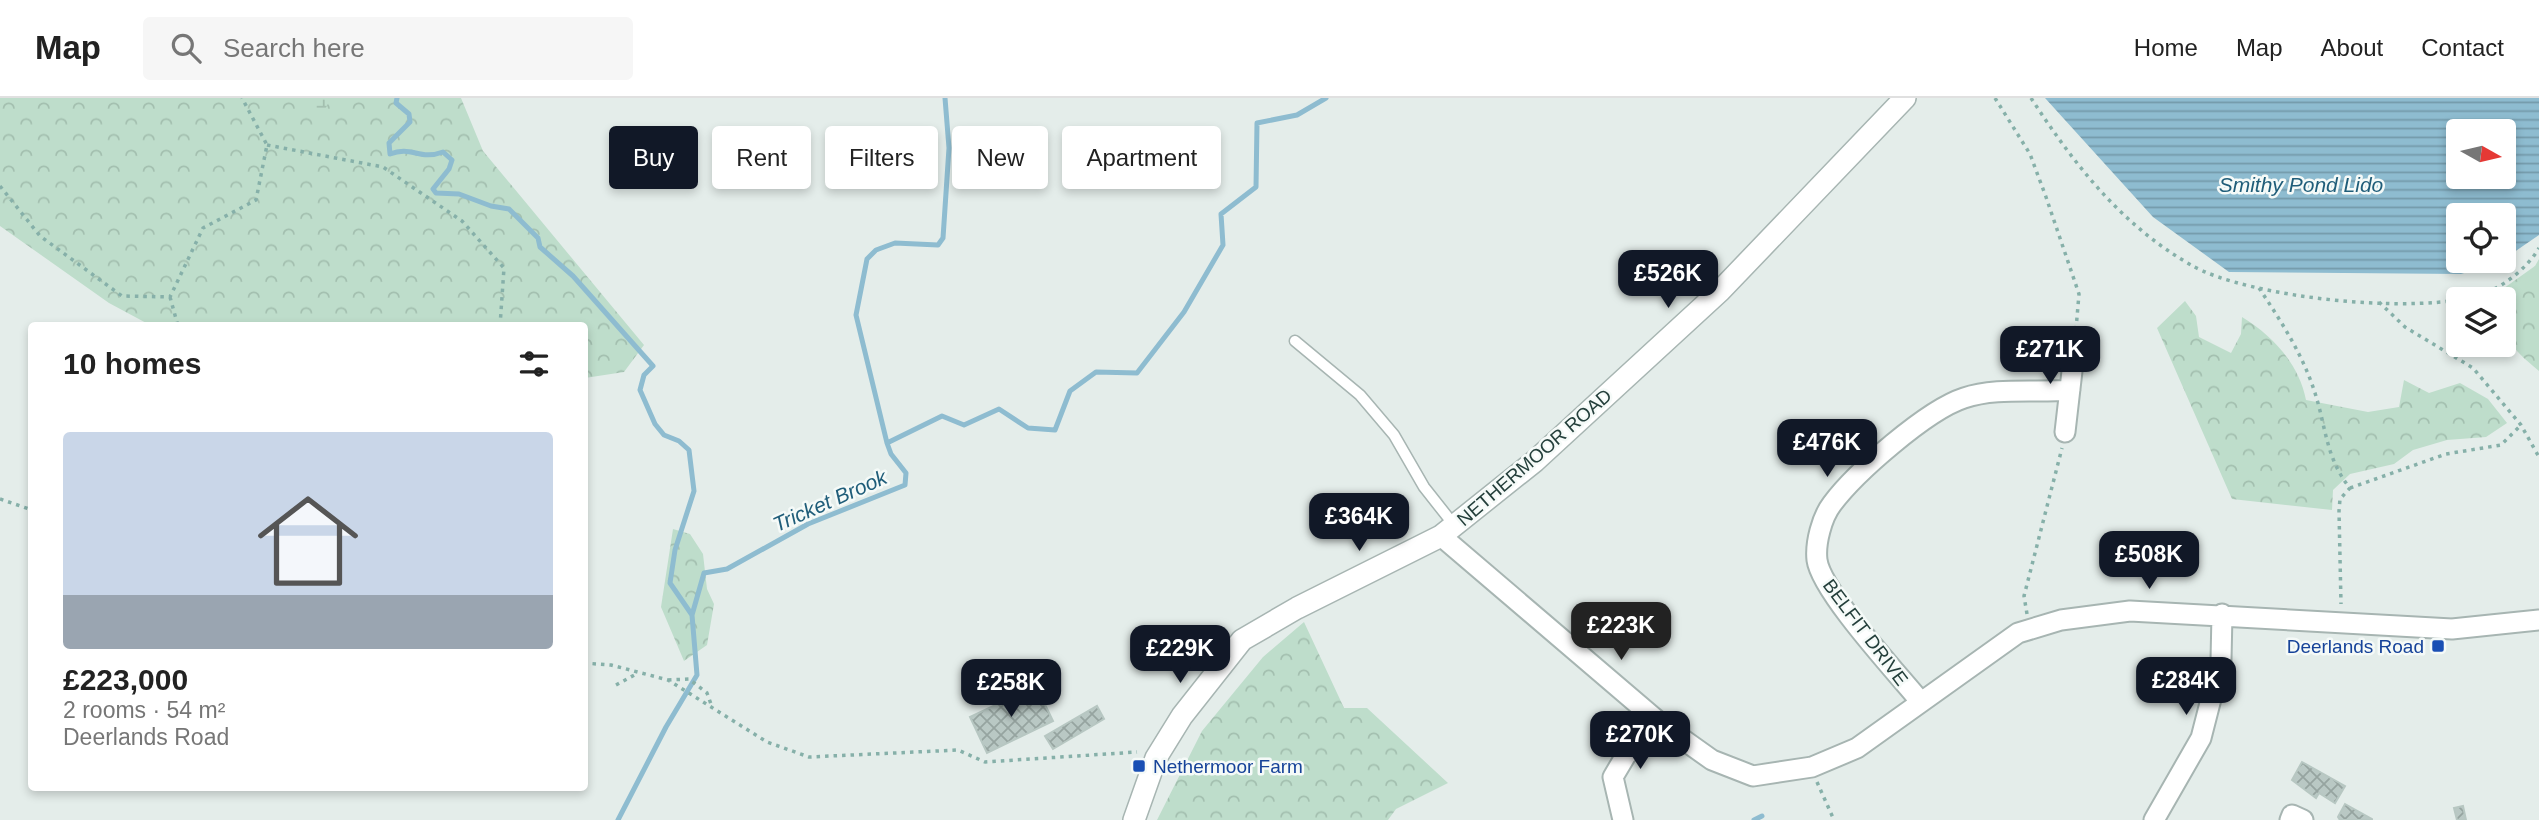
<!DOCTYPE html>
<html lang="en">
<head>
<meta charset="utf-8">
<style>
  :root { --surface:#fff; --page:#f6f6f6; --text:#222; --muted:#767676; --line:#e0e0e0; --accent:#111827 }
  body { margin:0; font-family:Arial,sans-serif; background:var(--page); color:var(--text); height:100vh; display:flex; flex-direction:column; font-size:26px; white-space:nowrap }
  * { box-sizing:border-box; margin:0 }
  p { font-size:23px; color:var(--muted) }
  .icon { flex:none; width:38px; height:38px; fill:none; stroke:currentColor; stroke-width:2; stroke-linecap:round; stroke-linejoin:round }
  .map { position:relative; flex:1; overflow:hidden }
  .panel { position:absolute; left:28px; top:224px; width:560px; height:469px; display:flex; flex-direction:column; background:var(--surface); border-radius:7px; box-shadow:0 4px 10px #0003 }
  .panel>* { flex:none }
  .banner { position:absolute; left:609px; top:28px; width:665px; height:63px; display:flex; gap:14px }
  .needle { width:46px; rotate:98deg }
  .controls { position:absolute; left:2446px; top:21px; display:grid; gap:14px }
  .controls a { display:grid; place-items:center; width:70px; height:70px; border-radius:7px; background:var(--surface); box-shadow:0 4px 10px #0003; font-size:35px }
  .price { position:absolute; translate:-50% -60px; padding:0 16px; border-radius:14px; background:var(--accent); color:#fff; font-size:23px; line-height:46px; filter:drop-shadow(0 2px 4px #0008) }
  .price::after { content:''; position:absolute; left:50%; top:42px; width:21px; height:16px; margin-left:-10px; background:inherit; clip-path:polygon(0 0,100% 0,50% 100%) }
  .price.current { background:#222; color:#fff }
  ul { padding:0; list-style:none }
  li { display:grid; align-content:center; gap:14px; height:371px; padding:0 35px }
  li span { display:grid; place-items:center; height:217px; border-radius:7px; color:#555 }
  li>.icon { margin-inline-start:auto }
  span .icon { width:126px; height:126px; fill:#fffc; stroke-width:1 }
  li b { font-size:30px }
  h2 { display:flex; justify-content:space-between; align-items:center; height:84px; padding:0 35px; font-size:30px }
  .tag { padding:0 24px; border-radius:7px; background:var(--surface); box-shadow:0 4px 10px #0003; font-size:24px; line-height:63px }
  .tag.current { background:var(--accent); color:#fff }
  header { display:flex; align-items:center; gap:42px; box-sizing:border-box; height:98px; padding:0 35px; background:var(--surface); border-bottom:2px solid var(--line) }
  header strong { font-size:33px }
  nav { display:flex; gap:38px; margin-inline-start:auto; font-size:24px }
  .search { width:490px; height:63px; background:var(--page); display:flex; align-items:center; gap:18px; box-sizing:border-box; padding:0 24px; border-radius:7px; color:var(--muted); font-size:26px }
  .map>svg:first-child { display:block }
  .forest { fill:url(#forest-crowns) }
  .wetland { fill:url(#wetland-marsh) }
  .water { fill:url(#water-rules); fill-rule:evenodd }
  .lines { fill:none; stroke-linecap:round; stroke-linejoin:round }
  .stream { stroke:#8ebcd0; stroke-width:5 }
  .building { fill:url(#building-cross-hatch); stroke:#b7c7c2; stroke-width:2 }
  .service-casing { stroke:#a7b5b2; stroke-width:13 }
  .minor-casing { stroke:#a7b5b2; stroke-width:23 }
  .tertiary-casing { stroke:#a7b5b2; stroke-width:24 }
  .path { stroke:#86b0a9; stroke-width:3.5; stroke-dasharray:3.5 5; stroke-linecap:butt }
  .service { stroke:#fff; stroke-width:10 }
  .minor { stroke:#fff; stroke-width:19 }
  .tertiary { stroke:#fff; stroke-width:21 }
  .transit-dot { fill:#1a4fb4; stroke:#f5faf8; stroke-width:2.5 }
  .labels { text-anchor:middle; stroke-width:5; stroke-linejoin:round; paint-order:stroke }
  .street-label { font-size:19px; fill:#243f3b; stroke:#f5faf8 }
  .transit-label { font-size:19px; fill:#164399; stroke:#f5faf8; text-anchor:end }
  .water-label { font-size:21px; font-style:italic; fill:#1f5d79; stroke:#f5faf8 }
</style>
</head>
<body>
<header>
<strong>Map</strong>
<div class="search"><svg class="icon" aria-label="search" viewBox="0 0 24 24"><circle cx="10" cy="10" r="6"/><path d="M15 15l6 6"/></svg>Search here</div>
<nav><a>Home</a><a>Map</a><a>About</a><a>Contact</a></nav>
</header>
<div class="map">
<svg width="2539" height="722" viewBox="0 0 2539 722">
  <defs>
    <pattern id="forest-crowns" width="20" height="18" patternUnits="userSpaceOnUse" patternTransform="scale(1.75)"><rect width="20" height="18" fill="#beddcb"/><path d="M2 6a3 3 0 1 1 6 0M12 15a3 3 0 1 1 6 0" fill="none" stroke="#a3bfaf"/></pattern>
    <pattern id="wetland-marsh" width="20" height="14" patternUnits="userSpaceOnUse" patternTransform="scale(1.75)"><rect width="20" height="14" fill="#beddcb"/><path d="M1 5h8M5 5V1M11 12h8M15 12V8" fill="none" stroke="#a3bfaf"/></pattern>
    <pattern id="water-rules" width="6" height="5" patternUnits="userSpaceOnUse" patternTransform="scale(1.75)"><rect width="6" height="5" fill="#8ebcd0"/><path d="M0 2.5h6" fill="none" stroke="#749aaa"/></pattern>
    <pattern id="building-cross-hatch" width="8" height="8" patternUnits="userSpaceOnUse" patternTransform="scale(1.75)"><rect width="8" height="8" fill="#b9c8c4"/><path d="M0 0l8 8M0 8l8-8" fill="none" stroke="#96a4a0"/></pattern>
  </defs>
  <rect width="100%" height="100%" fill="#e4edea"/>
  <path class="forest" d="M0,0H461L483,53L644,247L624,274L585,280L584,228L150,227L109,205L0,128Z
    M2539,161V273C2508,247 2504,242 2504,201L2490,200L2535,168Z
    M2185,203L2196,218L2199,239L2231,255L2241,236L2242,219C2273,238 2299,266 2306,302L2368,314L2399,309L2404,282L2429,295L2460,285L2488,301L2507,325L2486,339L2447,342L2413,352L2394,366L2350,376L2333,392L2332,412L2232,401L2157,230Z
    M673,431L690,436L703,456L707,491L714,506L707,547L684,563L661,509Z
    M1304,524L1344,610H1367L1448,685L1396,711L1388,722H1157L1202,633L1263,559Z"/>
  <path class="wetland" d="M294,0H331L321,19Z"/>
  <path class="water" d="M2045,0H2539V137L2504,161V117H2459V163H2502L2461,176L2229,174L2153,119ZM2459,33H2504V79H2459Z"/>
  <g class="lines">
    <path class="stream" d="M397,0L396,5L409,16L410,24L389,45L390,56C412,47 419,63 443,54L452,62L449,71L433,91L436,95L459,96L491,108L509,111L538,140L540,149L573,178L653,268L644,277L640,292L655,326L664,337L679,343L689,352L694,393L675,452L670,485L692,517
      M887,345L856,217L867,161L876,152L895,145L938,147L943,140L949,50L945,0
      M618,722L666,629L697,577L692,517L704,475L727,471L808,426L905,387L906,375L891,356L887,345L942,318L964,327L999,311L1028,330L1055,332L1070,293L1096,274L1137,275L1184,214L1223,147L1221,116L1256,89L1257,25L1297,17L1326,0
      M1754,722L1762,718"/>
  </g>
  <path class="building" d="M1036,588L1053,623L987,655L970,619Z
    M1097,608L1104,621L1053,651L1045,638Z
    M2302,664L2345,688L2335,705L2319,695L2316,700L2292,682Z
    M2345,706L2372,721V722H2340L2338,719Z
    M2463,708L2466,722H2457L2454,710Z"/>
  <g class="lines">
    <g class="service-casing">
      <path id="service" d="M1295,243L1360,297L1394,337L1424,389L1454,427"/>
    </g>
    <g class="minor-casing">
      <path id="minor" d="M2065,334L2075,247
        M1441,438L1660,625L1712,662L1753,678L1812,669L1857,650L2018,535L2061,522L2130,513L2452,531L2539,522
        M1920,603C1897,575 1821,493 1817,462C1815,445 1822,419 1832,406C1855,375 1927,312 1964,300C1996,289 2036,295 2070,292
        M1623,722L1613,679L1626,657L1660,625
        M2154,722L2201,640L2221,562L2222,516
        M2290,722L2292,717L2303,722"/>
    </g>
    <g class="tertiary-casing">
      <path id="tertiary" d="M1134,722L1156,660L1182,618L1242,542L1297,510L1441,438L1535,363L1720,193L1905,0"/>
    </g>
    <path class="path" d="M1995,0L2030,56L2046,99L2079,196L2076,231
      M2031,0C2074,66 2121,127 2191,167C2248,200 2420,218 2483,196C2505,188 2528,169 2539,150
      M267,47L383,69L462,123L504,170L500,228
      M0,88L40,138L122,198L170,199L203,130L256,102L267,47L242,0
      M2259,190C2281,223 2303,257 2315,295C2326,329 2326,361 2350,390L2340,401L2339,413L2341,506
      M170,199L178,228
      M2379,204L2405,229L2473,270L2521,327L2539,359
      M2350,390L2446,356L2501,347L2521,327
      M0,401L32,412
      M2027,516L2024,498L2062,350
      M584,565L611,567L668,582L767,644L809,659L958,652L985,664L1137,654
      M668,582L689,581L707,595L711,606
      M616,587L638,575
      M1817,684L1834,722"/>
    <use href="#service" class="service"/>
    <use href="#minor" class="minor"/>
    <use href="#tertiary" class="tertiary"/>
  </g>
  <g class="transit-dot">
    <rect x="2431" y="541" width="14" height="14" rx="3.5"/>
    <rect x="1132" y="661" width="14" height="14" rx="3.5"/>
  </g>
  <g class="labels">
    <g class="street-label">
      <text transform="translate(1534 359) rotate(-41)" y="7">NETHERMOOR ROAD</text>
      <text transform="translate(1866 534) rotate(53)" y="7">BELFIT DRIVE</text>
    </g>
    <g class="transit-label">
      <text x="2424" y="555">Deerlands Road</text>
      <text x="1153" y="675" text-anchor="start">Nethermoor Farm</text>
    </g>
    <g class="water-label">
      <text x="2301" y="94">Smithy Pond Lido</text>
      <text transform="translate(830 403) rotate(-24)" y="7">Tricket Brook</text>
    </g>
  </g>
</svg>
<div class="controls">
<a><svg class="needle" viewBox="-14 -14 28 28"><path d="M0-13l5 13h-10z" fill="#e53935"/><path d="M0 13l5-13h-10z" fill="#767676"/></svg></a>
<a><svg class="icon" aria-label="locate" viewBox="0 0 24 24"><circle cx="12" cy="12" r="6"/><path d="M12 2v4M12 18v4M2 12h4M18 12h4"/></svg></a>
<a><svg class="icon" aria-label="layers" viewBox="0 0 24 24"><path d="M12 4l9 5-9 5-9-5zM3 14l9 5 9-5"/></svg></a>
</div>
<b class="price" style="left:1668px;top:212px">£526K</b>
<b class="price" style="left:2050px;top:288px">£271K</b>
<b class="price" style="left:1827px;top:381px">£476K</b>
<b class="price" style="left:1359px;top:455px">£364K</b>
<b class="price" style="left:2149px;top:493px">£508K</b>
<b class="price current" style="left:1621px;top:564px">£223K</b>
<b class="price" style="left:1180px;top:587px">£229K</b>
<b class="price" style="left:2186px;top:619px">£284K</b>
<b class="price" style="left:1011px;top:621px">£258K</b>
<b class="price" style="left:1640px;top:673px">£270K</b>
<div class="banner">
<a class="tag current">Buy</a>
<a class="tag">Rent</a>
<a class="tag">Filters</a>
<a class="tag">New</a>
<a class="tag">Apartment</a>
</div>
<section class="panel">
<h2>10 homes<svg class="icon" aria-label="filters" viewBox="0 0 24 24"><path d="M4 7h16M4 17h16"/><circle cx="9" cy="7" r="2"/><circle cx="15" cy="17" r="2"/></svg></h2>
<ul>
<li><span style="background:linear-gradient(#c9d6e8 75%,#9aa5b1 0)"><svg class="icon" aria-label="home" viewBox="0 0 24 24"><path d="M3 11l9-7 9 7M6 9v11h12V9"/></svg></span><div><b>£223,000</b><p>2 rooms · 54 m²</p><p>Deerlands Road</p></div></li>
</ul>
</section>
</div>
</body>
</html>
